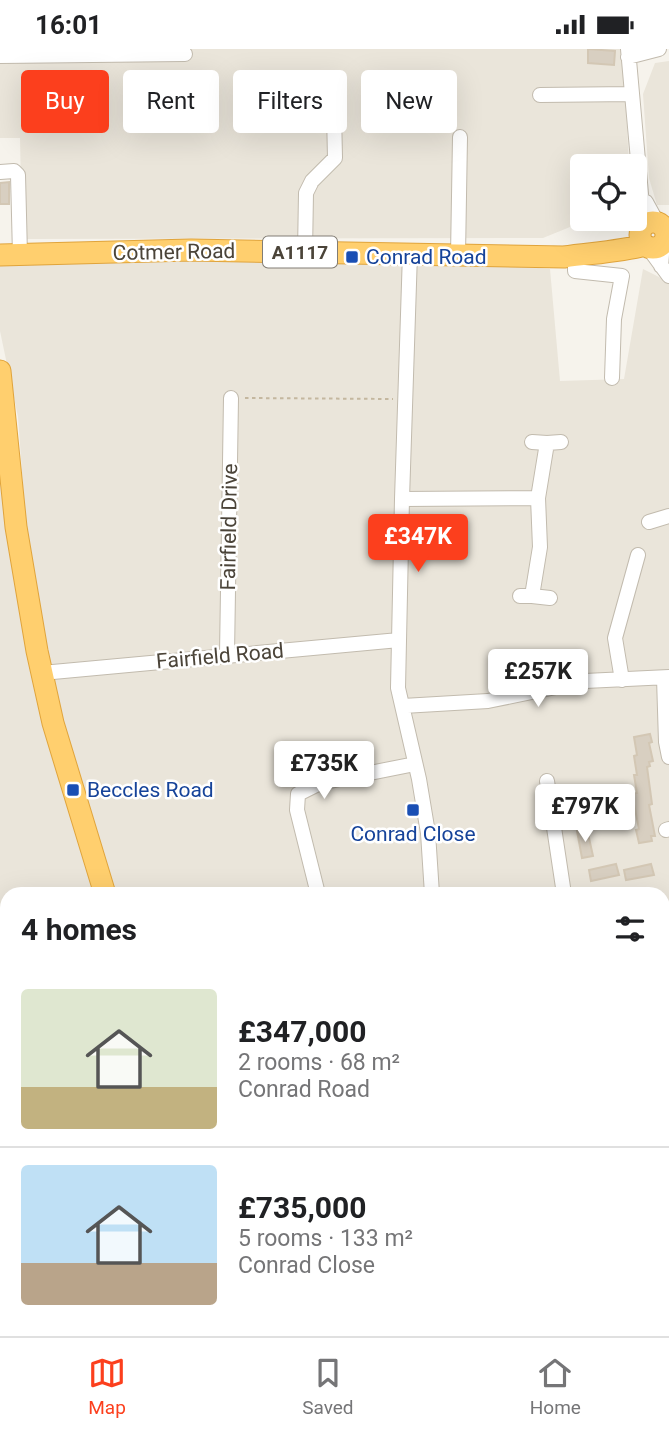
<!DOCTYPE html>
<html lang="en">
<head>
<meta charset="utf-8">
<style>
  :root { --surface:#fff; --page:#f2f2f2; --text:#202124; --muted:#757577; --line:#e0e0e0; --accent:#fc3f1d }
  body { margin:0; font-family:Roboto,sans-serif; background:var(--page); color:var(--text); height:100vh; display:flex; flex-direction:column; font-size:26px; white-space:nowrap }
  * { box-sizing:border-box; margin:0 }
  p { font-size:23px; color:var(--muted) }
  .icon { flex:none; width:38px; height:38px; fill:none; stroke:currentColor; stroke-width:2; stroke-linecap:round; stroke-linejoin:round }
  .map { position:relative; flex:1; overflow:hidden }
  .side { position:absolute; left:0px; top:838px; width:670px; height:450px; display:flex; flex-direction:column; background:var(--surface); border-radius:21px 21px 0 0; box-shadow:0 7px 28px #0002 }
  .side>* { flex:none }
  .top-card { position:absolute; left:21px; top:21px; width:628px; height:63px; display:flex; gap:14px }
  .buttons { position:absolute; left:570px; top:105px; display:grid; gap:14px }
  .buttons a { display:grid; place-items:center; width:77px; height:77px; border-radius:7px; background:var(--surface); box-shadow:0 7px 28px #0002; font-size:35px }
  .price { position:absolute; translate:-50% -60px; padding:0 16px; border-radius:7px; background:#fff; color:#222; font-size:23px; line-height:46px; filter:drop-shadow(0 2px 4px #0008) }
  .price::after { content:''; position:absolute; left:50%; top:42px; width:21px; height:16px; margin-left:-10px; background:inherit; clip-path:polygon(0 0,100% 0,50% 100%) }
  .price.current { background:var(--accent); color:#fff }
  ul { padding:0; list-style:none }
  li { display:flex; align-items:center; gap:21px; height:175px; padding:0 21px }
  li+li { border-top:2px solid var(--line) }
  li span { display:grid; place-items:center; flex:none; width:196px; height:140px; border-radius:7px; color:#555 }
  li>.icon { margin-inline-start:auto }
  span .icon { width:84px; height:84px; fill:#fffc; stroke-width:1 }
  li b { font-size:30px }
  h2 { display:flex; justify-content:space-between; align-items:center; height:84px; padding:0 21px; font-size:30px }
  .pill { padding:0 24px; border-radius:7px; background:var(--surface); box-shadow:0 7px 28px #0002; font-size:24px; line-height:63px }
  .pill.current { background:var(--accent); color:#fff }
  .status { display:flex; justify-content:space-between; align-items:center; height:49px; padding:0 35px; background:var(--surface); direction:ltr }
  .status svg { height:19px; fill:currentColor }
  .tab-bar { display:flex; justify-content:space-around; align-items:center; height:98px; border-top:2px solid var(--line); background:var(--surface); font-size:19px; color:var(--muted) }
  .tab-bar a { display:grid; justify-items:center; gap:4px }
  .tab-bar .current { color:var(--accent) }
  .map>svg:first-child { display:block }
  .residential { fill:#eae5da }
  .education { fill:#efe8d6 }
  .green { fill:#d2eab5 }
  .building { fill:#d8cfc1; stroke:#d3c7b4; stroke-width:2 }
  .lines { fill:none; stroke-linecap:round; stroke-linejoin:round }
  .minor-casing { stroke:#c2bbae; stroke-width:16 }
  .highway-casing { stroke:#e0a43c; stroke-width:23 }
  .path { stroke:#c4b79f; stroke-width:2; stroke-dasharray:3.5 3.5; stroke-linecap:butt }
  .minor { stroke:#fff; stroke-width:14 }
  .highway { stroke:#ffcf6e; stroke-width:21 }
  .transit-dot { fill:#1a4fb4; stroke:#fff; stroke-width:2.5 }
  .labels { text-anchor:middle; stroke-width:5; stroke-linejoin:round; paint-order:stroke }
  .shield { fill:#fff; stroke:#817c74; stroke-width:2 }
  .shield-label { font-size:19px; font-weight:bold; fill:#4b4439 }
  .street-label { font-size:21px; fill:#4b4439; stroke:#fff }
  .transit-label { font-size:21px; fill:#164399; stroke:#fff; text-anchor:start }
</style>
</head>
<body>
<div class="status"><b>16:01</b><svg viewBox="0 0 49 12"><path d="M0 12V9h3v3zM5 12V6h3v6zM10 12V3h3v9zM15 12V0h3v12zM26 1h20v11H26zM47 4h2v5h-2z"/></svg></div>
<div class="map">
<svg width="669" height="1287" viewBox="0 0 669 1287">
  <rect width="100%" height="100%" fill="#f6f3ec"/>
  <path class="residential" d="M0,0H623L629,117H583V170H610L570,178L543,189L26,190L21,137L20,89H0Z
    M669,12V156H657L649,129L643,45L655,14Z
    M419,208L550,220L560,332L624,330L643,220L669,233V1249L663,1250V845H112L50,632L26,478L18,368L0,282V214Z
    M0,404L6,471L20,568L42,665L97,845H7V1079H0Z
    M491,1281H568L550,1287H493Z"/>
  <path class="education" d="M257,1281H491L493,1287H260Z"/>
  <path class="green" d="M663,1268H669V1287H621L638,1281H663Z"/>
  <path class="building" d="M588,0L615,2L614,16L588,14Z
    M9,133V155H0V134Z
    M650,685L652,693L649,694L653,712L649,713L650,717L647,718L652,755L649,756L655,787H651L652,792L639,794L636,781L639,780L632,745L637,744L634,726H637L634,707L637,706L634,688Z
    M587,780L593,807L582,809L577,782Z
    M616,815L619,826L591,832L589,821Z
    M651,815L654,826L626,831L624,821Z"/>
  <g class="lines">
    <g class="minor-casing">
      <path id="minor" d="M628,0L644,178
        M0,7L185,5
        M628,8L659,0
        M540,46L632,45
        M0,123L14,122L18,126L20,206
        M646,153L658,175
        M647,197L669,227
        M305,203L306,144L312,132L335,109L334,64L319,65
        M410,204L402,450L398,639L419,730L428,784L432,845
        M458,206L460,88
        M575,207V222L622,227L614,270L612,329
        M661,217L663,194
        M547,394L561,393
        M402,450L538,449
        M649,473L669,467
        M520,547H532L540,498L538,449L547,394L532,393
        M532,547L550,549
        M227,606L231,349
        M42,624L399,591
        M664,629L666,693L669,708
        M622,631L615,589L638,506
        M403,657L488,652L585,632L669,628
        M547,732L564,845
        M666,781L669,780
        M318,845L297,761L298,745L320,734L415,715
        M663,871L669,874
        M663,998L669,999
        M0,1090L7,1091
        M375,1281L376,1287"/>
    </g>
    <g class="highway-casing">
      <path id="highway" d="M640 186a13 13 0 1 1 26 0a13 13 0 1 1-26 0Z
        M0,206L191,201L564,208C591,204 618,203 645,196
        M0,322L16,478L37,602L53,674L105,845
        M238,1281L240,1287"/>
    </g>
    <path class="path" d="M245,349L393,350
      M663,1121L669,1120
      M663,1256L669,1254
      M563,1287L577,1281"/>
    <use href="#minor" class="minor"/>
    <use href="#highway" class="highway"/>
  </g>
  <g class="transit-dot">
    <rect x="345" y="201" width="14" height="14" rx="3.5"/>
    <rect x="66" y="734" width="14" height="14" rx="3.5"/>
    <rect x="406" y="754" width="14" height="14" rx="3.5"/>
  </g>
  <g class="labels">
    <rect class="shield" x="263" y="187.5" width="74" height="31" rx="5"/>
    <g class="shield-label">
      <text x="300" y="210">A1117</text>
    </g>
    <g class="street-label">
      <text transform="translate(174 203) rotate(-1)" y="7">Cotmer Road</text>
      <text transform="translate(229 478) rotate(-89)" y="7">Fairfield Drive</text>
      <text transform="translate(220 607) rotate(-5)" y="7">Fairfield Road</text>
    </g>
    <g class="transit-label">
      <text x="366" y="215">Conrad Road</text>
      <text x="87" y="748">Beccles Road</text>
      <text x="413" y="792" text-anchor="middle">Conrad Close</text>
    </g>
  </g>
</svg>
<div class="buttons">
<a><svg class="icon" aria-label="locate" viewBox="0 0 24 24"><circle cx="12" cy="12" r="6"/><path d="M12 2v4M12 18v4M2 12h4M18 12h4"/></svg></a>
</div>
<b class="price current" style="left:418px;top:525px">£347K</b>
<b class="price" style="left:538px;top:660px">£257K</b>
<b class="price" style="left:324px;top:752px">£735K</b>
<b class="price" style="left:585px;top:795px">£797K</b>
<div class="top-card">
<a class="pill current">Buy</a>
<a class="pill">Rent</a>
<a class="pill">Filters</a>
<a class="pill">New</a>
</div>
<section class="side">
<h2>4 homes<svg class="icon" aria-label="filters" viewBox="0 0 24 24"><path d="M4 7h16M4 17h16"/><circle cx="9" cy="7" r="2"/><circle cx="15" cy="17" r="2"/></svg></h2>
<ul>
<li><span style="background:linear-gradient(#dfe7d0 70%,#c2b280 0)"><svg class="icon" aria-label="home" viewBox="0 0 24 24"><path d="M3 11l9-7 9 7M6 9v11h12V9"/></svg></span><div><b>£347,000</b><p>2 rooms · 68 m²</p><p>Conrad Road</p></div></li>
<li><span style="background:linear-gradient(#bfe0f5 70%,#b9a48a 0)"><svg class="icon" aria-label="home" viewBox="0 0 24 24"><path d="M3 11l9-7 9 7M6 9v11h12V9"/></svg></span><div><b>£735,000</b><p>5 rooms · 133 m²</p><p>Conrad Close</p></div></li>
</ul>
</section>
</div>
<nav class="tab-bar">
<a class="current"><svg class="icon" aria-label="map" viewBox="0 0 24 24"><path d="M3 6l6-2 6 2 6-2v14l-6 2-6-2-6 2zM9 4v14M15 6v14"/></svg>Map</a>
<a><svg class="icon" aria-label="saved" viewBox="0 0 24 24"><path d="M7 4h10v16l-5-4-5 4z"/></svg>Saved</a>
<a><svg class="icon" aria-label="home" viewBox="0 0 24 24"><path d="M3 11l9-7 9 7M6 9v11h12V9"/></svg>Home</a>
</nav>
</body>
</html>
